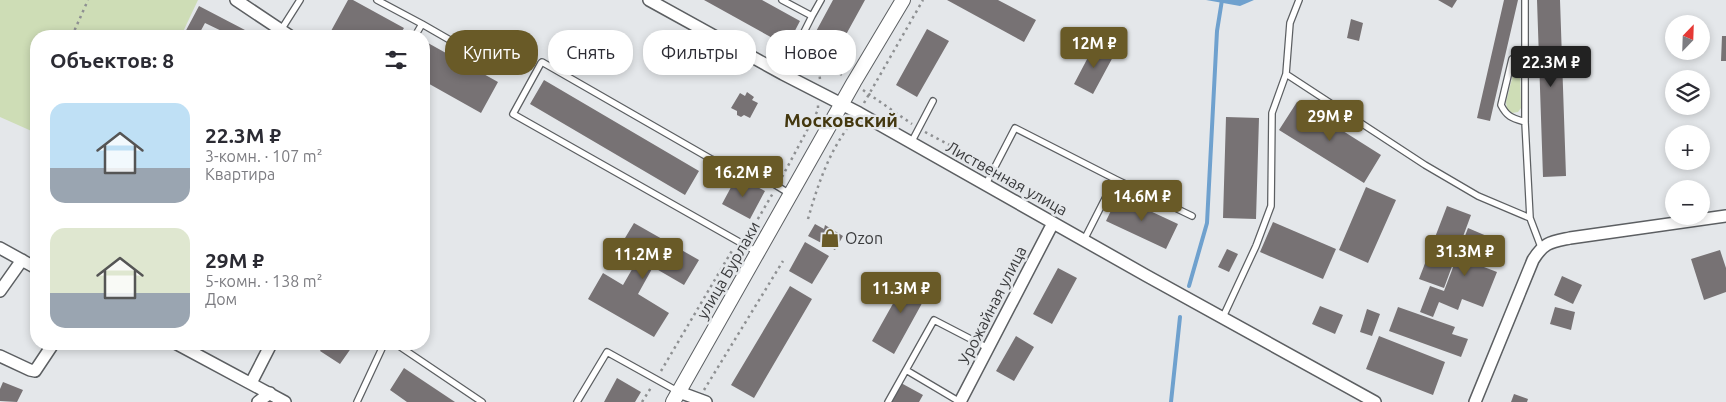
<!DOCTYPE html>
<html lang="ru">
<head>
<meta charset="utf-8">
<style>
  :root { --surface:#fff; --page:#f2f2f3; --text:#2b2b33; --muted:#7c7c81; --accent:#695a27 }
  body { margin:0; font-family:Ubuntu,sans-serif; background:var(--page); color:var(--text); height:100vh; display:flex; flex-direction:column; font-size:19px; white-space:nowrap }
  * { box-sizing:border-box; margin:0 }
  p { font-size:16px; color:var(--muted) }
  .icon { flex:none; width:28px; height:28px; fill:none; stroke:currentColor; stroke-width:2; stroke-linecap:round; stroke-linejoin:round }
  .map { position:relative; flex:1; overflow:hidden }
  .panel { position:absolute; left:30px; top:30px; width:400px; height:320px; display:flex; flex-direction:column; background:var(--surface); border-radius:20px; box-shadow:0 2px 8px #0003 }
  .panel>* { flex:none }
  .top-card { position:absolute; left:445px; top:30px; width:475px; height:45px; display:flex; gap:10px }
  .needle { width:32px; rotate:23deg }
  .controls { position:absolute; left:1665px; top:15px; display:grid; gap:10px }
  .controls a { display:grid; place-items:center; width:45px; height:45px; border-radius:50%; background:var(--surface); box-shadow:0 2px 8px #0003; font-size:25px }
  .price { position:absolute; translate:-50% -42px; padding:0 11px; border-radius:5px; background:var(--accent); color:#fff; font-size:16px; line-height:32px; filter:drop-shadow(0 1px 2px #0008) }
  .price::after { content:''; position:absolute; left:50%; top:30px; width:15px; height:11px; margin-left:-8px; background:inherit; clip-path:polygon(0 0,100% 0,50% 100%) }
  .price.selected { background:#222; color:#fff }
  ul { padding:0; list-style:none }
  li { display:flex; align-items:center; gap:15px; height:125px; padding:0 20px }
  li span { display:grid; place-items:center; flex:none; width:140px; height:100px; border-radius:15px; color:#555 }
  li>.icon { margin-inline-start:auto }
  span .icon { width:60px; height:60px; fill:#fffc; stroke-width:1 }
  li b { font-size:21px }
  h2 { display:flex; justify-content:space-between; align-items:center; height:60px; padding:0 20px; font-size:21px }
  .tag { padding:0 18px; border-radius:20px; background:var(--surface); box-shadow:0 2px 8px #0003; font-size:18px; line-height:45px }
  .tag.selected { background:var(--accent); color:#fff }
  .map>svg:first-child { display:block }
  .green { fill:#ceddb6 }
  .water { fill:#6fa1ce }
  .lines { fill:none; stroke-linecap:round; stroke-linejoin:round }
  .stream { stroke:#6fa1ce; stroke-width:4 }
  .building { fill:#777274 }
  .service-casing { stroke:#5c5f62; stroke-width:8 }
  .minor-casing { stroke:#5c5f62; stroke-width:14 }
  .tertiary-casing { stroke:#5c5f62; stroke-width:16 }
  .path { stroke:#8e9092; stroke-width:2.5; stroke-dasharray:2.5 4; stroke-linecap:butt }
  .service { stroke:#fff; stroke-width:5.5 }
  .minor { stroke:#fff; stroke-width:11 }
  .tertiary { stroke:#fff; stroke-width:14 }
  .labels { text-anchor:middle; stroke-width:5; stroke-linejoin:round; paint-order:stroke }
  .street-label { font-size:16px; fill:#3a3b3d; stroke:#e4e7ea }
  .poi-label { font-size:16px; fill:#3a3b3d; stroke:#e4e7ea; text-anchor:start }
  .quarter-label { font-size:19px; font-weight:bold; fill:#44380f; stroke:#e4e7ea }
</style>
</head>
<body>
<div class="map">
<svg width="1726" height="402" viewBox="0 0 1726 402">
  <rect width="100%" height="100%" fill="#e4e7ea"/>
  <path class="green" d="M0,0H198L181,36H36V133L0,117Z
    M1516,63L1520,69L1521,108L1518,112L1512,113L1507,109L1506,102Z"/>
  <path class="water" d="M1206,0H1254L1240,6Z"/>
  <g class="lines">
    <path class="stream" d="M1189,286L1207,223L1217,31L1222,0
      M1171,402L1180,317"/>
  </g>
  <path class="building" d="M348,0H353L404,28L399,36H340L331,31Z
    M704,0H762L800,21L787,46Z
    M833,0H865L837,51L813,37Z
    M947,0H998L1036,20L1024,42Z
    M1438,0H1457L1452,8Z
    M1504,0H1518L1490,121L1477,118Z
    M1537,0H1560L1566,176L1543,177Z
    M199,6L245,30L242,36H232L205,23L198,36H183Z
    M1351,19L1363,23L1359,41L1347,38Z
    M927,29L949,41L917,97L896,85Z
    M1722,36H1726V61H1721Z
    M428,43L498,82L481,113L424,81V50Z
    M1095,44L1114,55L1093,94L1074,84Z
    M544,80L699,171L685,195L530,104Z
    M747,92L754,97L752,100L758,103L750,118L744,115L741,117L737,115V111L731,108L740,93L745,96Z
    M1297,102L1381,155L1364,183L1279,130Z
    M1226,117L1259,118L1256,219L1223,218Z
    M737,176L765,191L750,219L722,204Z
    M1366,187L1396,200L1368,263L1339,250Z
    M1118,196L1178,224L1166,249L1106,221Z
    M1447,206L1471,215L1444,288L1419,279Z
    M1273,222L1336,249L1323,279L1260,252Z
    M634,223L699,260L684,285L653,267L638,294L669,313L654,337L588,299L603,273L623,285L638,259L619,248Z
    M815,224L824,229L825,225L843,236L835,250L808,236Z
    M1468,228L1489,237L1485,248L1491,250L1484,267L1497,272L1483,307L1462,299L1458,310L1439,302L1433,317L1420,312L1430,286L1444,291Z
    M805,242L829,256L812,284L789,271Z
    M1227,249L1238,254L1229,272L1218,267Z
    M1720,250L1726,268V292L1704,300L1691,259Z
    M1058,268L1077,278L1052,324L1033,314Z
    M909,275L931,287L894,354L872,341Z
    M1562,276L1582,285L1573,304L1554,295Z
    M790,286L812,299L754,398L731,385Z
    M1320,306L1343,315L1335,334L1312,324Z
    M1398,307L1455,327L1452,334L1468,339L1461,357L1389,331Z
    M1555,307L1575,312L1571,330L1550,324Z
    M1367,309L1380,314L1372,336L1360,332Z
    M1016,336L1034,347L1014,381L996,371Z
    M1379,336L1445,362L1433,395L1366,369Z
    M324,344H354L340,364L320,351Z
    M404,368L455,402H407L390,390Z
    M617,378L641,392L635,402H604Z
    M3,382L23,390L17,402L0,401V389Z
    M901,383L923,395L919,402H891Z
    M1514,394L1528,399L1527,402H1511Z"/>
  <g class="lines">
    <g class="service-casing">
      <path id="service" d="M377,0L422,24
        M782,0L812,16L821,0
        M1299,0L1290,23L1286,74L1425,165L1478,196L1530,218L1541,247
        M1525,0V122L1530,218
        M281,30L300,0
        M415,36L422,24L462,47
        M1525,50L1512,59L1501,105C1507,117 1512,118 1525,122
        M783,74L812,16
        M911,143L933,101
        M986,184L1015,128L1115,179
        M1084,240L1115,179L1192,216
        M757,252L513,114L541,63L542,62L711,159L769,181L790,194
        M1223,317L1256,246L1271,206L1272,113L1286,74
        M396,344L482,402
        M906,370L960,402
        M357,402L384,344
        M577,402L607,352L679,392
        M888,402L934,320L988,348"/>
    </g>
    <g class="minor-casing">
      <path id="minor" d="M236,0L290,36
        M649,0L783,74L859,113L1147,276L1375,402
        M0,248L36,268
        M0,291L22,260
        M177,344L285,402
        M0,356L30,370L35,371L53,344
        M251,383L271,344
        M679,392L706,402
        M258,402L270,393
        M960,402L1053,223
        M1475,402L1533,260C1544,242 1551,242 1570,238L1726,216"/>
    </g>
    <g class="tertiary-casing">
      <path id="tertiary" d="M673,402L854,82L903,0"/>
    </g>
    <path class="path" d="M72,36L88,0
      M811,39L816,49L820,79
      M817,61L842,75
      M863,90L912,124
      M864,103L923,0
      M925,132L974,158L981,167
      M782,177L818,110V105
      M808,219C818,184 829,151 852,122
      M748,236L773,193
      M661,371L733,249
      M704,390L783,261
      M642,402L652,386"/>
    <use href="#service" class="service"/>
    <use href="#minor" class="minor"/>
    <use href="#tertiary" class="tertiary"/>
  </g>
  <defs>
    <g id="shop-bare" transform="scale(1.5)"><path d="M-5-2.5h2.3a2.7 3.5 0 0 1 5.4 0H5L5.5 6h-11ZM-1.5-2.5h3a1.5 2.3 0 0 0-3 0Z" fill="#695a27" stroke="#e4e7ea" stroke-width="2.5" paint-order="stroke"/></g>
  </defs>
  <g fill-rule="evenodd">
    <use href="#shop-bare" x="830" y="238"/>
  </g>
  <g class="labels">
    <g class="street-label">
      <text transform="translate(1007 178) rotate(29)" y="6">Лиственная улица</text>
      <text transform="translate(728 270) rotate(-60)" y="6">улица Бурлаки</text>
      <text transform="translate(992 305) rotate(-63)" y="6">Урожайная улица</text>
    </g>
    <g class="poi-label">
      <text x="845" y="244">Ozon</text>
    </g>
    <g class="quarter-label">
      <text x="841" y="127">Московский</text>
    </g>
  </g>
</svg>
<div class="controls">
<a><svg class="needle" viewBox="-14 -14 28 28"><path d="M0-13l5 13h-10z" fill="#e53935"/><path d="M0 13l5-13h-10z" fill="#7c7c81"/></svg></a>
<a><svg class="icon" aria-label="layers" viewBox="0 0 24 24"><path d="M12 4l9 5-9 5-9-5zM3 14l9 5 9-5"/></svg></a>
<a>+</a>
<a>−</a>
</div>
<b class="price" style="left:1094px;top:69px">12M ₽</b>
<b class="price selected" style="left:1551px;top:88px">22.3M ₽</b>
<b class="price" style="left:1330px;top:142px">29M ₽</b>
<b class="price" style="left:743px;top:198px">16.2M ₽</b>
<b class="price" style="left:1142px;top:222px">14.6M ₽</b>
<b class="price" style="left:1465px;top:277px">31.3M ₽</b>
<b class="price" style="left:643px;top:280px">11.2M ₽</b>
<b class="price" style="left:901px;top:314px">11.3M ₽</b>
<div class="top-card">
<a class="tag selected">Купить</a>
<a class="tag">Снять</a>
<a class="tag">Фильтры</a>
<a class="tag">Новое</a>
</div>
<section class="panel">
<h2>Объектов: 8<svg class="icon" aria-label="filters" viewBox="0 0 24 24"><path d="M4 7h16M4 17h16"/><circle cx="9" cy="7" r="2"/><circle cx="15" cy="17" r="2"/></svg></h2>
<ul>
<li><span style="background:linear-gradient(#bfe0f5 65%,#9aa5b1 0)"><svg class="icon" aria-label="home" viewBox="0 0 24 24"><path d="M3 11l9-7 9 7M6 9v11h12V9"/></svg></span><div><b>22.3M ₽</b><p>3-комн. · 107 m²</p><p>Квартира</p></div></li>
<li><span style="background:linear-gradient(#dfe7d0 65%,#9aa5b1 0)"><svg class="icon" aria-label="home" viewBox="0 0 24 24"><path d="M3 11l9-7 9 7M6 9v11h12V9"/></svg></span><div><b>29M ₽</b><p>5-комн. · 138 m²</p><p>Дом</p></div></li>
</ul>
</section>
</div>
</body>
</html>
